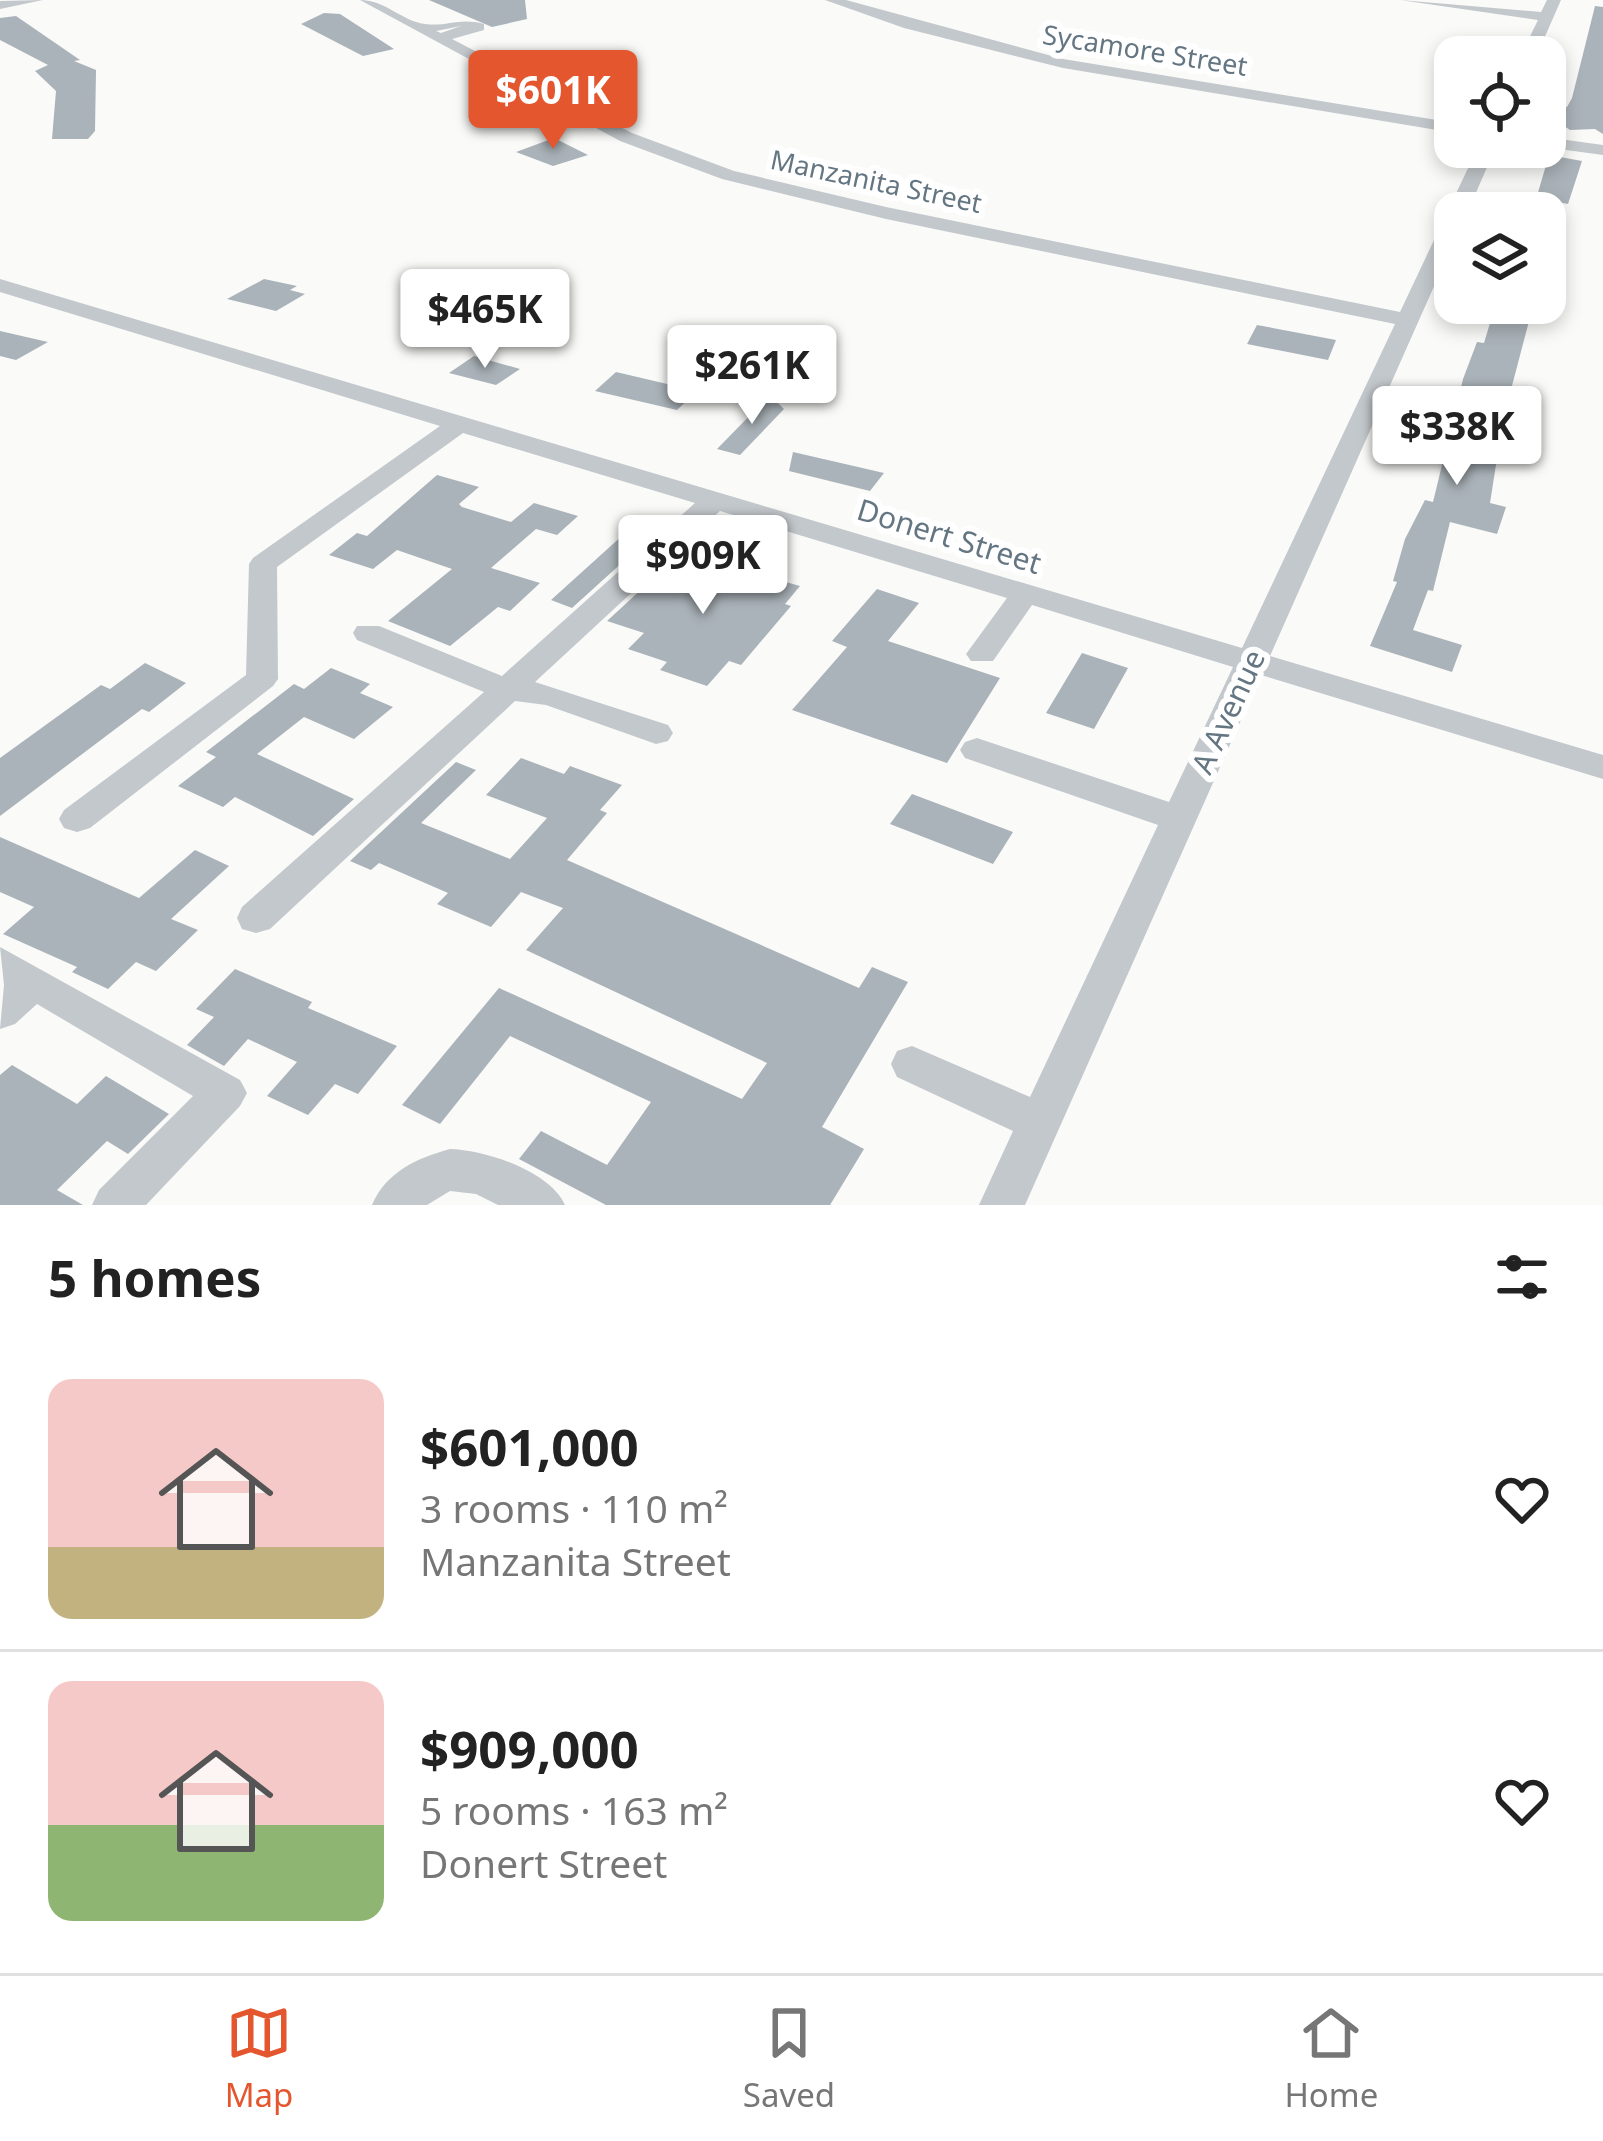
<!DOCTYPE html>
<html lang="en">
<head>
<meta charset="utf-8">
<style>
  :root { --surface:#fff; --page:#f2f2f2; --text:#222; --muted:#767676; --line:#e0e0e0; --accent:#e4572e }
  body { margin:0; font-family:"Noto Sans",sans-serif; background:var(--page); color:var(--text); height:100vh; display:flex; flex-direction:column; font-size:45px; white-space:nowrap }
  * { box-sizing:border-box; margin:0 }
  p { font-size:39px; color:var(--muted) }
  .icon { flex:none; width:66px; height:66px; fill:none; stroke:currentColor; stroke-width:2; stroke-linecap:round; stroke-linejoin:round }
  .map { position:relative; height:1205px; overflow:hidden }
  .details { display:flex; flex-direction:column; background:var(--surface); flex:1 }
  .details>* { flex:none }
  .tools { position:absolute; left:1434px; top:36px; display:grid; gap:24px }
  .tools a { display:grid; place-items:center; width:132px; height:132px; border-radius:24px; background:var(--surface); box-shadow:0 6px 18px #0003; font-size:60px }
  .price { position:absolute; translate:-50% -102px; padding:0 27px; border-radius:12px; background:#fff; color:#222; font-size:39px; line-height:78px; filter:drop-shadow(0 3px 6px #0008) }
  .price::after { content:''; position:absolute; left:50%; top:72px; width:36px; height:27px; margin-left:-18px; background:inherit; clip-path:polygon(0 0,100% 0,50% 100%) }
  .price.current { background:var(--accent); color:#fff }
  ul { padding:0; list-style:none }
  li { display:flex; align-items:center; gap:36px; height:300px; padding:0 48px }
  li+li { border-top:3px solid var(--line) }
  li span { display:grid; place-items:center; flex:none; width:336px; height:240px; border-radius:24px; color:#555 }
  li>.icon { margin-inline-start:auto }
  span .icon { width:144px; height:144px; fill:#fffc; stroke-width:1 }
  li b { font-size:51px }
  h2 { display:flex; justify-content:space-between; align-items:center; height:144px; padding:0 48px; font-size:51px }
  .tabs { display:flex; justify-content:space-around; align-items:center; height:168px; border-top:3px solid var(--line); background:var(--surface); font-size:33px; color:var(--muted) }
  .tabs a { display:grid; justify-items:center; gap:6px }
  .tabs .current { color:var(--accent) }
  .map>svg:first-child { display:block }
  .building { fill:#aab3b9 }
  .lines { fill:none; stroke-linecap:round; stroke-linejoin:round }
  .minor { fill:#c3c8cc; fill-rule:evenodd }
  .labels { text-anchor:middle; stroke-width:12; stroke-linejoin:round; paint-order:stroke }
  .far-street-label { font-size:27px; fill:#657683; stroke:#fff }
  .street-label { font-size:30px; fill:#657683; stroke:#fff }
</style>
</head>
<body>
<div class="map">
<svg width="1603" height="1205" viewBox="0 0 1603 1205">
  <rect width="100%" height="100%" fill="#fafaf8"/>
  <path class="building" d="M429,0H525L527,19L492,27Z
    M1595,6L1603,7V134L1595,129L1570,130L1545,113V103L1567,107L1572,98Z
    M324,13L340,14L394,49L363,56L301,24Z
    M16,16L80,60L74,61L96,70L95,131L88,139H52L56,91L35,71L48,65L0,40V18Z
    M554,138L588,155L553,166L516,152Z
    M1549,155L1582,161L1568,204L1557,202V213H1532Z
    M264,279L297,286L290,290L305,294L276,311L227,299Z
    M1496,303L1533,306L1503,420L1490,503L1506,507L1497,534L1450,522L1433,591L1428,590L1413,630L1462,645L1452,672L1370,646L1397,582L1393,581L1405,539L1425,500L1433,502L1463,379L1477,342L1484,343Z
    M1257,325L1336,340L1328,360L1247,344Z
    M0,331L48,342L16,360L0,356Z
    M474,356L520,369L496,385L449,373Z
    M616,372L697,391L677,410L595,391Z
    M770,395L784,409L740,455L717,449Z
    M793,452L884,473L870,491L789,471Z
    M437,475L479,487L459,504L462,507L511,522L534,503L578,516L557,535L536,529L491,568L540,583L510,611L498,607L450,646L388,621L452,569L397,550L373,569L329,555L357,533L367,536Z
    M624,534L646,541L572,608L551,600Z
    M682,552L695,556L691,560L749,578L754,573L800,586L785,604L791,606L741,665L729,661L707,686L660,670L667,662L628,649L644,633L607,621Z
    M877,589L919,603L888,641L1000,678L947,763L792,710L847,647L832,641Z
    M1082,653L1128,668L1094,729L1046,713Z
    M145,663L186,683L149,712L142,709L0,816V758L101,685L110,689Z
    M331,668L370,684L360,693L393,707L354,739L304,717L257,754L354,799L313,836L235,797L223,807L178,786L216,757L206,752L294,684L304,689Z
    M521,758L564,774L570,766L622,785L600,810L607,813L567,860L859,988L872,967L908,982L822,1127L864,1149L830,1205H606L519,1159L541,1131L607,1165L651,1102L510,1036L440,1124L402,1105L499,988L742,1099L767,1063L526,950L563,908L521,892L491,927L437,904L448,893L379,863L371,870L350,861L456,762L476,770L421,823L510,859L547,818L486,795Z
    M912,794L1013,832L993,864L890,824Z
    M0,837L139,898L195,850L229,866L171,919L198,930L156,971L136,962L108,989L72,972L77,967L3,934L34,907L0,892Z
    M235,969L312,1002L308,1008L397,1046L358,1094L335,1084L308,1115L267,1096L297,1062L248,1039L224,1066L187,1045L214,1017L196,1009Z
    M12,1065L77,1104L106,1076L169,1114L128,1154L107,1141L57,1190L83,1205H0V1075Z"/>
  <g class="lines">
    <path class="minor" d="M43,0L0,9V1Z
      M360,0C386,0 401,21 425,24C447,27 459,17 484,24V30L452,39L632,133L734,171L886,207L1400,312L1478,147H1496L1467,213H1455V239L1270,656L1603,755V779L1261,675L1025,1205H979L1013,1131L897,1077L891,1064L897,1051L912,1046L1030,1097L1158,825L965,758L960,750L965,742L977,738L1169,802L1233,667L1032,605L993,661H971L966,654L1007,598L720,511L535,682L668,725L673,733L668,741L656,744L546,705L515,701L270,929L256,933L242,929L237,918L242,907L484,692L357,640L353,633L357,626H379L502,676L695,503L463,433L277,567L278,679L273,686L90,828L77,832L64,828L59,819L64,810L246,675L249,564L253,558L440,426L0,292V279L1242,648L1395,324L886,219L722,179L620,141ZM461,26L441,33L436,31Z
      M825,0H846L1063,59L1455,123V133L1063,68L904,28Z
      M1400,0L1541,12L1547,0H1561L1536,57H1520L1538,20Z
      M1545,137L1603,145V155L1544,147Z
      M0,947L240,1080L247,1093L240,1106L146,1205H92L99,1190L193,1096L37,1004L15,1024L0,1029L4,985Z
      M450,1149C485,1150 550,1171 565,1205H498L476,1194L450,1191L427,1205H372C386,1172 417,1158 450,1149Z"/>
  </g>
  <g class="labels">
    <g class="far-street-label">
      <text transform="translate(1145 51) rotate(9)" y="9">Sycamore Street</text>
      <text transform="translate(876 182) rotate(12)" y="9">Manzanita Street</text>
    </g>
    <g class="street-label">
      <text transform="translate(949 537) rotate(17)" y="10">Donert Street</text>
      <text transform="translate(1229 712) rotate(-65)" y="10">A Avenue</text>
    </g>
  </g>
</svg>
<div class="tools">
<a><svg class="icon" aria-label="locate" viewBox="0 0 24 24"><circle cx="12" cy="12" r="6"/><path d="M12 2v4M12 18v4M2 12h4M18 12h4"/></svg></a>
<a><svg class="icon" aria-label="layers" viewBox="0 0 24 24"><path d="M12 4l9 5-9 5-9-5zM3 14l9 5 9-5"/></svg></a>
</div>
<b class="price current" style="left:553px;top:152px">$601K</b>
<b class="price" style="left:485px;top:371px">$465K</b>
<b class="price" style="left:752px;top:427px">$261K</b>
<b class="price" style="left:1457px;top:488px">$338K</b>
<b class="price" style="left:703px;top:617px">$909K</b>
</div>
<section class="details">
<h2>5 homes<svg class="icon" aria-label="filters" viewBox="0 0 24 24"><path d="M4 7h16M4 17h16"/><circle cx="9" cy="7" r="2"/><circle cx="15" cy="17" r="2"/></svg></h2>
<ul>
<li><span style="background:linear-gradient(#f6c9c9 70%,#c2b280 0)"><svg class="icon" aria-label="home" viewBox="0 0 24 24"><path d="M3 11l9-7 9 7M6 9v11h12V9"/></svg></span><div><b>$601,000</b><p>3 rooms · 110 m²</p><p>Manzanita Street</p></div><svg class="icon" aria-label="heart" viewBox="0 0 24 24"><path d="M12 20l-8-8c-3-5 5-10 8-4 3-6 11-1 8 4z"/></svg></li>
<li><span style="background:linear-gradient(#f6c9c9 60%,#8fb573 0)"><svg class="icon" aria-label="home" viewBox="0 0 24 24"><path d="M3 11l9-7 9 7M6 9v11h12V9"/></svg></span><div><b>$909,000</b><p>5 rooms · 163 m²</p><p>Donert Street</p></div><svg class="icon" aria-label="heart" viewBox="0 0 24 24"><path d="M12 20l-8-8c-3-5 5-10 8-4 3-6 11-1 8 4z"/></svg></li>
</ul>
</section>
<nav class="tabs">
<a class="current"><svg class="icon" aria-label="map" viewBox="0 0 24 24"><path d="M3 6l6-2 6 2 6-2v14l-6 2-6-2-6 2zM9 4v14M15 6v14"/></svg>Map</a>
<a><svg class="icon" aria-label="saved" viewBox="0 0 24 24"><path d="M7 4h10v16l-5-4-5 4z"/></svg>Saved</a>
<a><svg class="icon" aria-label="home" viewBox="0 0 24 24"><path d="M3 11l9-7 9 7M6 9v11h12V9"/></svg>Home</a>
</nav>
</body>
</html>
